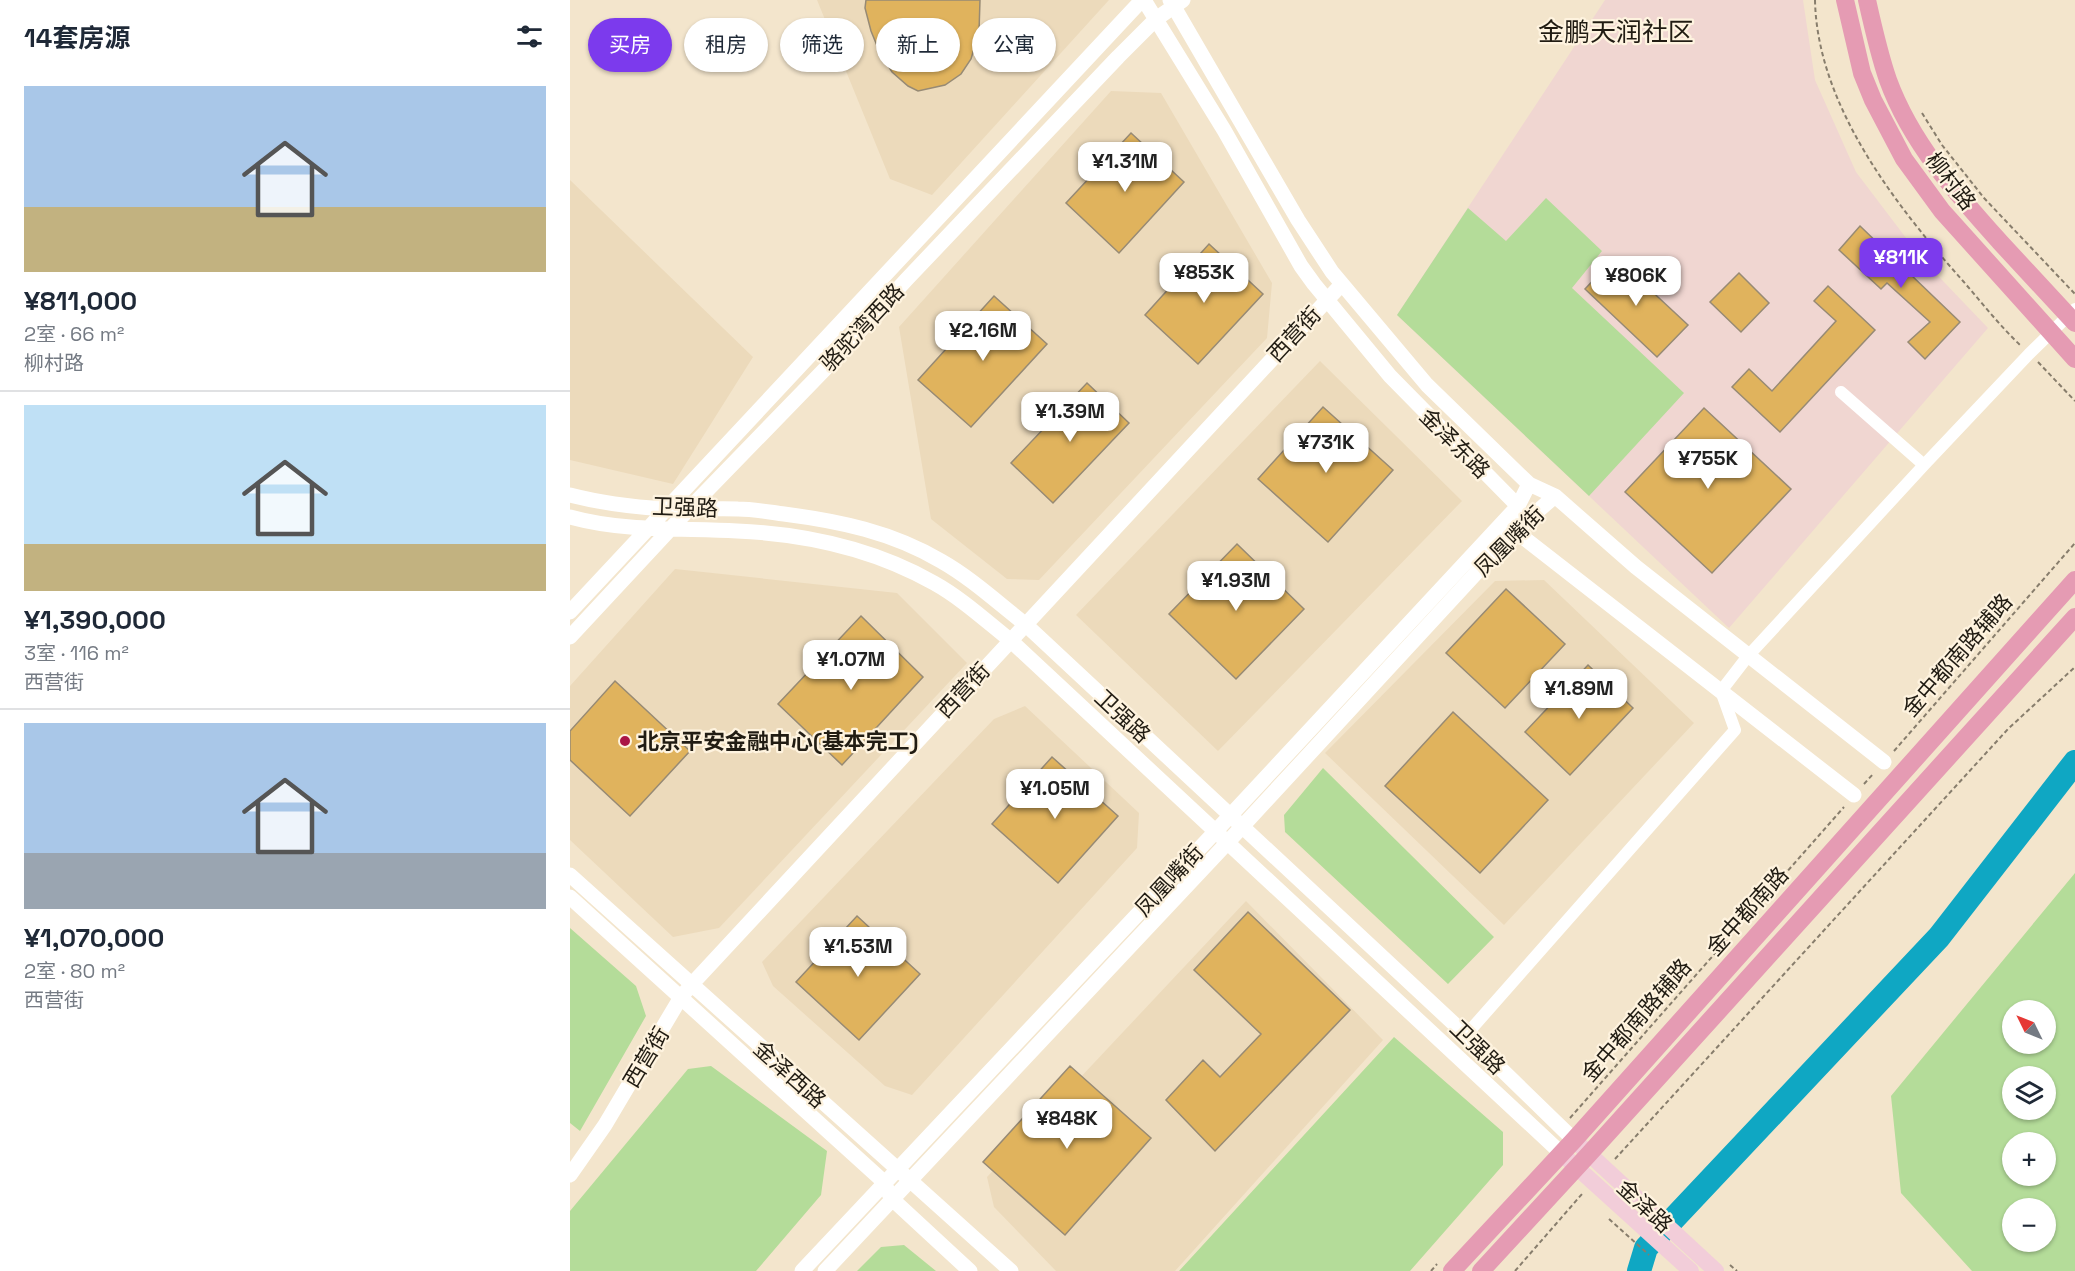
<!DOCTYPE html>
<html lang="zh">
<head>
<meta charset="utf-8">
<style>
  :root { --surface:#fff; --page:#f2f2f3; --text:#1f2937; --muted:#747a83; --line:#e0e1e3; --accent:#7c3aed }
  body { margin:0; font-family:"Space Grotesk","Noto Sans SC",sans-serif; background:var(--page); color:var(--text); height:100vh; display:flex; flex-direction:column; font-size:22px; white-space:nowrap }
  * { box-sizing:border-box; margin:0 }
  p { font-size:20px; color:var(--muted) }
  .icon { flex:none; width:33px; height:33px; fill:none; stroke:currentColor; stroke-width:2; stroke-linecap:round; stroke-linejoin:round }
  .map { position:relative; flex:1; overflow:hidden }
  .drawer { display:flex; flex-direction:column; background:var(--surface); width:570px }
  .drawer>* { flex:none }
  .banner { position:absolute; left:18px; top:18px; width:570px; height:54px; display:flex; gap:12px }
  .needle { width:39px; rotate:313deg }
  .buttons { position:absolute; left:1432px; top:1000px; display:grid; gap:12px }
  .buttons a { display:grid; place-items:center; width:54px; height:54px; border-radius:50%; background:var(--surface); box-shadow:0 2px 4px #0004; font-size:30px }
  .price { position:absolute; translate:-50% -51px; padding:0 14px; border-radius:12px; background:#fff; color:#222; font-size:20px; line-height:39px; filter:drop-shadow(0 2px 3px #0008) }
  .price::after { content:''; position:absolute; left:50%; top:36px; width:18px; height:14px; margin-left:-9px; background:inherit; clip-path:polygon(0 0,100% 0,50% 100%) }
  .price.on { background:var(--accent); color:#fff }
  ul { padding:0; list-style:none }
  li { display:grid; align-content:center; gap:12px; height:318px; padding:0 24px }
  li+li { border-top:2px solid var(--line) }
  li span { display:grid; place-items:center; height:186px; border-radius:0px; color:#555 }
  li>.icon { margin-inline-start:auto }
  span .icon { width:108px; height:108px; fill:#fffc; stroke-width:1 }
  li b { font-size:26px }
  h2 { display:flex; justify-content:space-between; align-items:center; height:72px; padding:0 24px; font-size:26px }
  .tag { padding:0 21px; border-radius:27px; background:var(--surface); box-shadow:0 2px 4px #0004; font-size:21px; line-height:54px }
  .tag.on { background:var(--accent); color:#fff }
  main { display:flex; flex:1; min-height:0 }
  .map>svg:first-child { display:block }
  .built { fill:#ecdabb }
  .education { fill:#f0d6d1 }
  .green { fill:#b4dc99; fill-rule:evenodd }
  .lines { fill:none; stroke-linecap:round; stroke-linejoin:round }
  .river { stroke:#0fa7c3; stroke-width:24 }
  .building { fill:#e0b35d; stroke:#978a74; stroke-width:1.5 }
  .path { stroke:#877d6c; stroke-width:2; stroke-dasharray:4.5 3; stroke-linecap:butt }
  .minor { stroke:#fff; stroke-width:12 }
  .tertiary { stroke:#fff; stroke-width:15 }
  .secondary { stroke:#f2cdd9; stroke-width:16 }
  .primary { stroke:#e59bb3; stroke-width:18 }
  .poi-dot { fill:#aa1545; stroke:#fef3df; stroke-width:2 }
  .labels { text-anchor:middle; stroke-width:4.5; stroke-linejoin:round; paint-order:stroke }
  .street-label { font-size:22px; fill:#211c13; stroke:#fef3df }
  .poi-label { font-size:22px; font-weight:bold; fill:#211c13; stroke:#fef3df; text-anchor:start }
  .quarter-label { font-size:26px; fill:#211c13; stroke:#fef3df }
</style>
</head>
<body>
<main>
<section class="drawer">
<h2>14套房源<svg class="icon" aria-label="filters" viewBox="0 0 24 24"><path d="M4 7h16M4 17h16"/><circle cx="9" cy="7" r="2"/><circle cx="15" cy="17" r="2"/></svg></h2>
<ul>
<li><span style="background:linear-gradient(#a9c7e8 65%,#c2b280 0)"><svg class="icon" aria-label="home" viewBox="0 0 24 24"><path d="M3 11l9-7 9 7M6 9v11h12V9"/></svg></span><div><b>¥811,000</b><p>2室 · 66 m²</p><p>柳村路</p></div></li>
<li><span style="background:linear-gradient(#bfe0f5 75%,#c2b280 0)"><svg class="icon" aria-label="home" viewBox="0 0 24 24"><path d="M3 11l9-7 9 7M6 9v11h12V9"/></svg></span><div><b>¥1,390,000</b><p>3室 · 116 m²</p><p>西营街</p></div></li>
<li><span style="background:linear-gradient(#a9c7e8 70%,#9aa5b1 0)"><svg class="icon" aria-label="home" viewBox="0 0 24 24"><path d="M3 11l9-7 9 7M6 9v11h12V9"/></svg></span><div><b>¥1,070,000</b><p>2室 · 80 m²</p><p>西营街</p></div></li>
</ul>
</section>
<div class="map">
<svg width="1505" height="1271" viewBox="0 0 1505 1271">
  <rect width="100%" height="100%" fill="#f3e5cc"/>
  <path class="built" d="M247,0H539L362,195L320,179Z
    M541,91L591,93L702,283L697,338L469,580L437,579L361,519L329,327Z
    M0,180L183,357L103,484L0,460Z
    M750,361L892,501L648,751L506,615Z
    M105,569L327,593L397,663L149,928L103,937L0,840V686Z
    M974,580L1124,723L934,925L755,753L925,581Z
    M455,706L569,813L567,848L342,1095L315,1086L203,986L192,962L424,719Z
    M676,901L813,1040L605,1271H486L424,1207L417,1177Z"/>
  <path class="education" d="M1035,0H1233L1245,80L1286,172L1352,259L1418,328L1159,628L827,315Z"/>
  <path class="green" d="M976,198L1032,251L1002,288L1114,393L1019,496L827,315L898,208L936,241Z
    M753,768L924,937L878,984L715,832L714,815Z
    M1505,873V1271H1402L1331,1193L1321,1096ZM1443,1011H1476V1044H1443ZM1443,1077H1476V1110H1443ZM1443,1143H1476V1176H1443ZM1443,1209H1476V1242H1443Z
    M0,928L66,986L76,1016L10,1131L0,1123Z
    M824,1037L933,1132V1165L840,1271H609Z
    M141,1066L257,1151L251,1195L186,1271H0V1211L118,1069Z
    M334,1245L366,1271H287L311,1247Z"/>
  <g class="lines">
    <path class="river" d="M1069,1271L1076,1248L1369,937L1505,762"/>
  </g>
  <path class="building" d="M296,0H410L409,32L401,59L391,74L375,85L348,91L338,86L322,72L310,53L301,31L295,8Z
    M561,133L614,182L549,253L496,203Z
    M1290,226L1390,322L1355,359L1338,342L1360,322L1317,283L1311,289L1269,250Z
    M639,244L693,294L628,364L575,315Z
    M1045,257L1118,325L1087,357L1015,289Z
    M1169,273L1199,303L1171,332L1140,302Z
    M1258,286L1305,330L1210,432L1162,387L1179,369L1202,391L1266,321L1244,301Z
    M424,296L477,344L401,427L348,380Z
    M517,383L559,423L483,503L441,463Z
    M753,407L823,470L758,542L688,479Z
    M1134,408L1221,489L1142,573L1055,492Z
    M667,544L734,609L666,679L599,614Z
    M936,589L995,644L935,708L876,653Z
    M291,616L353,677L272,765L208,704Z
    M1018,665L1063,708L1000,775L955,732Z
    M45,681L120,751L60,816L0,760V731Z
    M883,712L978,800L910,873L815,786Z
    M482,757L548,816L488,883L422,824Z
    M678,912L780,1010L645,1151L596,1100L633,1060L650,1077L691,1034L624,970Z
    M287,916L350,974L289,1040L226,982Z
    M500,1066L581,1138L495,1235L413,1162Z"/>
  <g class="lines">
    <path class="path" d="M1245,0C1247,105 1326,206 1393,281C1412,303 1430,326 1451,346
      M1352,113L1372,145L1414,198L1505,294
      M1468,362L1505,401
      M1324,751L1505,543
      M1294,784L1304,773
      M1000,1118L1274,807
      M1045,1159L1438,729L1505,667
      M1039,1219L1079,1255
      M1160,1265L1167,1271
      M861,1271L867,1264
      M945,1271L1012,1194"/>
    <path class="minor" d="M1271,392L1354,465
      M896,1035L1165,730L1151,691L1178,656L1354,465L1459,354L1505,309"/>
    <path class="tertiary" d="M574,0L654,130L731,266L744,284L820,376L948,506L945,531L1284,795
      M600,0L728,220L762,272L857,385L959,484L985,496L1066,567L1314,762
      M0,495C31,503 63,507 95,509C119,510 144,508 168,509C183,509 199,512 214,514C269,521 322,532 371,561C401,578 427,602 455,624L896,1035L1004,1140
      M0,517C54,532 112,528 167,531C235,534 304,549 364,583C391,598 415,620 440,640L992,1154
      M0,612L572,0
      M0,637L120,508L255,369L336,280L548,57L586,19L613,0
      M0,875L441,1271
      M0,897L314,1182L321,1198L400,1271
      M0,1175L35,1125L111,997L122,984L771,285
      M232,1271L645,832L948,506L959,484
      M255,1271L657,843L945,531L985,496"/>
    <path class="secondary" d="M1004,1140L1146,1271
      M992,1154L1121,1271"/>
    <path class="primary" d="M1275,0L1292,73L1303,100L1334,159L1372,211L1505,359
      M1297,0C1303,27 1309,54 1318,80C1341,143 1386,193 1430,242C1455,269 1480,296 1505,323
      M882,1271L1004,1140L1505,580
      M911,1271L1019,1154L1505,617"/>
  </g>
  <circle class="poi-dot" cx="55" cy="741" r="6"/>
  <g class="labels">
    <g class="street-label">
      <text transform="translate(1381 181) rotate(52)" y="8">柳村路</text>
      <text transform="translate(292 327) rotate(-47)" y="8">骆驼湾西路</text>
      <text transform="translate(724 334) rotate(-47)" y="8">西营街</text>
      <text transform="translate(885 443) rotate(45)" y="8">金泽东路</text>
      <text transform="translate(115 507) rotate(2)" y="8">卫强路</text>
      <text transform="translate(939 541) rotate(-45)" y="8">凤凰嘴街</text>
      <text transform="translate(1387 655) rotate(-49)" y="8">金中都南路辅路</text>
      <text transform="translate(393 690) rotate(-47)" y="8">西营街</text>
      <text transform="translate(553 716) rotate(43)" y="8">卫强路</text>
      <text transform="translate(599 880) rotate(-47)" y="8">凤凰嘴街</text>
      <text transform="translate(1177 911) rotate(-48)" y="8">金中都南路</text>
      <text transform="translate(1066 1020) rotate(-49)" y="8">金中都南路辅路</text>
      <text transform="translate(908 1047) rotate(44)" y="8">卫强路</text>
      <text transform="translate(76 1057) rotate(-59)" y="8">西营街</text>
      <text transform="translate(220 1074) rotate(42)" y="8">金泽西路</text>
      <text transform="translate(1075 1206) rotate(43)" y="8">金泽路</text>
    </g>
    <g class="poi-label">
      <text x="67" y="749">北京平安金融中心(基本完工)</text>
    </g>
    <g class="quarter-label">
      <text x="1046" y="41">金鹏天润社区</text>
    </g>
  </g>
</svg>
<div class="buttons">
<a><svg class="needle" viewBox="-14 -14 28 28"><path d="M0-13l5 13h-10z" fill="#e53935"/><path d="M0 13l5-13h-10z" fill="#747a83"/></svg></a>
<a><svg class="icon" aria-label="layers" viewBox="0 0 24 24"><path d="M12 4l9 5-9 5-9-5zM3 14l9 5 9-5"/></svg></a>
<a>+</a>
<a>−</a>
</div>
<b class="price" style="left:555px;top:193px">¥1.31M</b>
<b class="price on" style="left:1331px;top:289px">¥811K</b>
<b class="price" style="left:634px;top:304px">¥853K</b>
<b class="price" style="left:1066px;top:307px">¥806K</b>
<b class="price" style="left:413px;top:362px">¥2.16M</b>
<b class="price" style="left:500px;top:443px">¥1.39M</b>
<b class="price" style="left:756px;top:474px">¥731K</b>
<b class="price" style="left:1138px;top:490px">¥755K</b>
<b class="price" style="left:666px;top:612px">¥1.93M</b>
<b class="price" style="left:281px;top:691px">¥1.07M</b>
<b class="price" style="left:1009px;top:720px">¥1.89M</b>
<b class="price" style="left:485px;top:820px">¥1.05M</b>
<b class="price" style="left:288px;top:978px">¥1.53M</b>
<b class="price" style="left:497px;top:1150px">¥848K</b>
<div class="banner">
<a class="tag on">买房</a>
<a class="tag">租房</a>
<a class="tag">筛选</a>
<a class="tag">新上</a>
<a class="tag">公寓</a>
</div>
</div>
</main>
</body>
</html>
